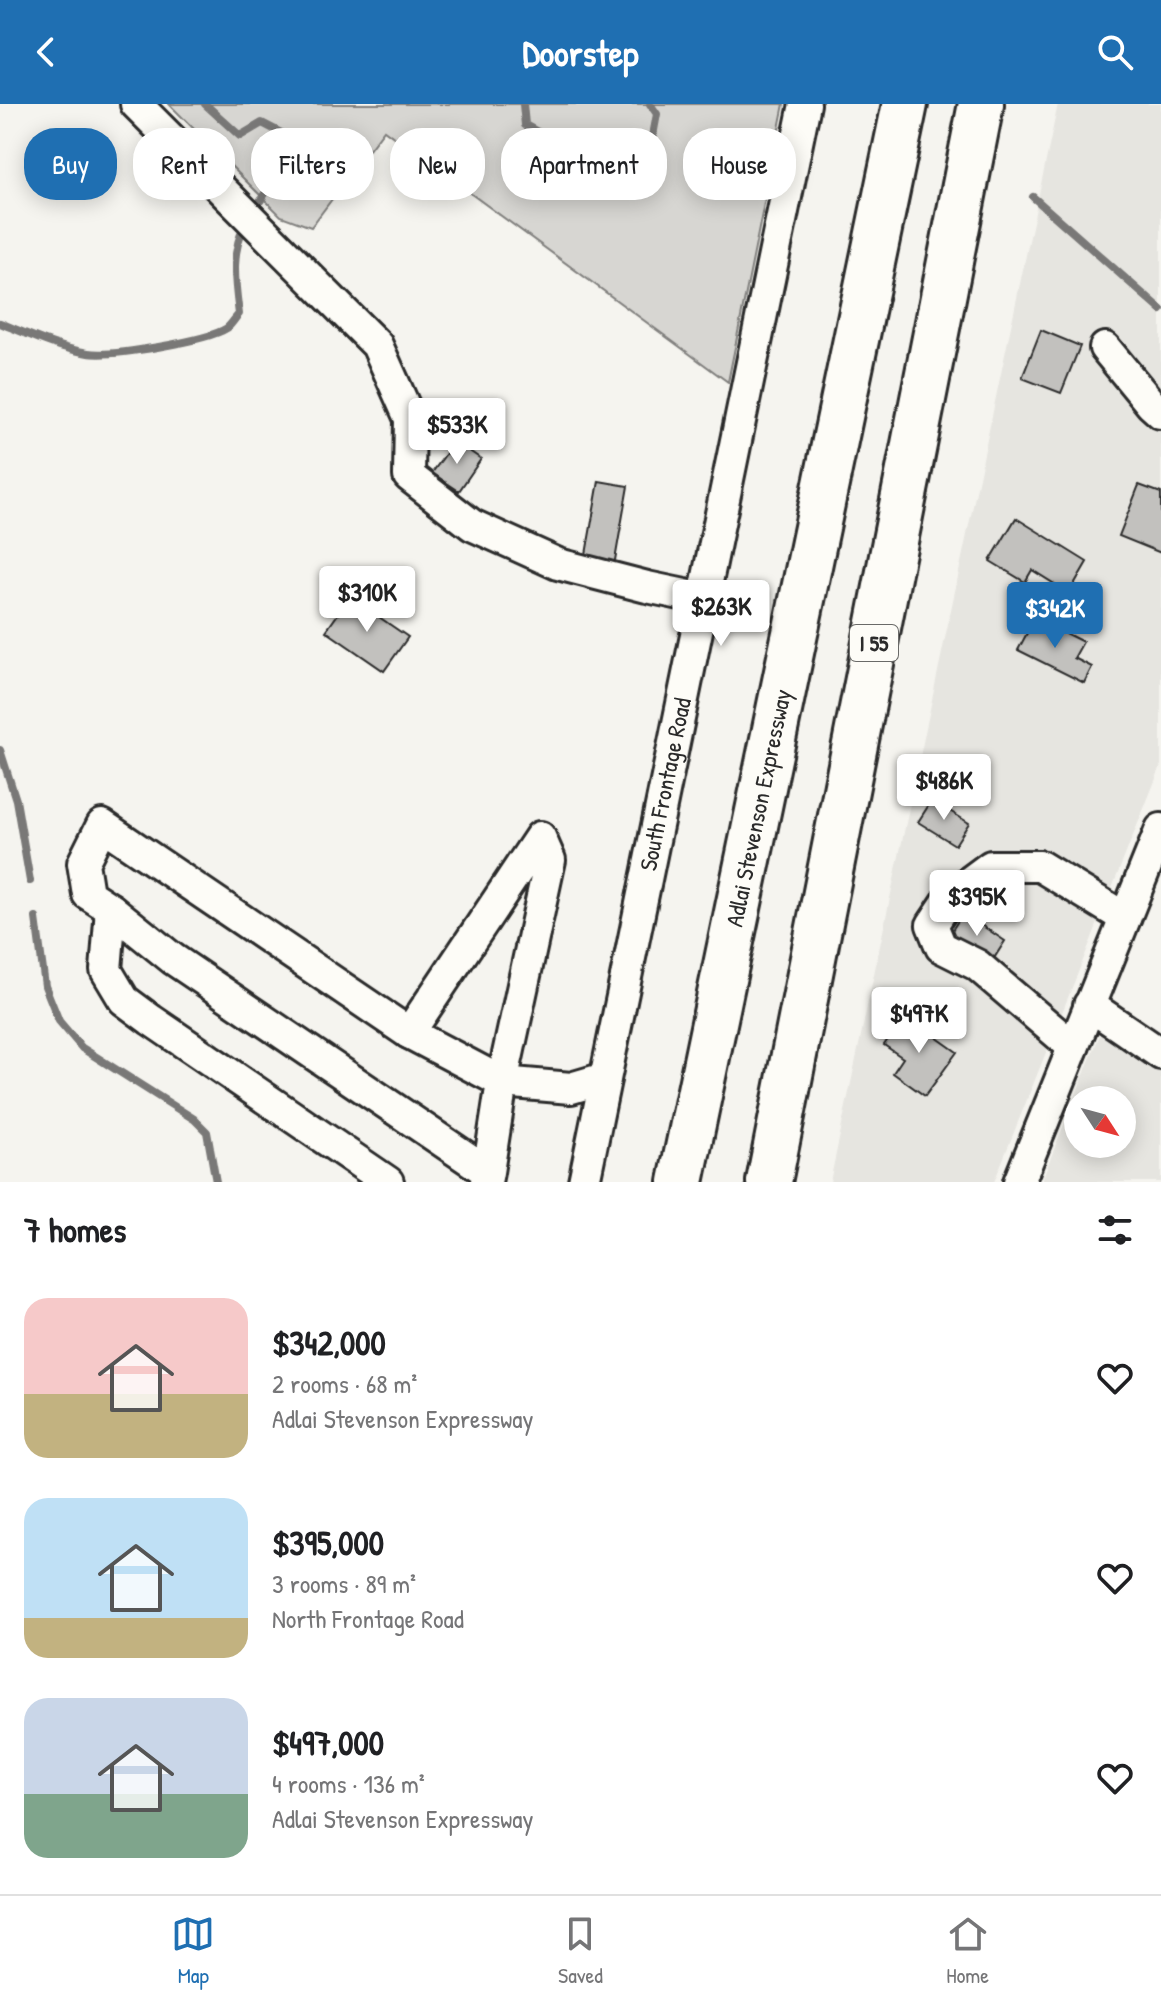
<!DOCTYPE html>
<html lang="en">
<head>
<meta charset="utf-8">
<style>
  :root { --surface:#fff; --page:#f2f2f2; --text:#202124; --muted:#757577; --line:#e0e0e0; --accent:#1f6fb2 }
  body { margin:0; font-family:"Patrick Hand",sans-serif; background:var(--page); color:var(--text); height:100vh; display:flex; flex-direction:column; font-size:30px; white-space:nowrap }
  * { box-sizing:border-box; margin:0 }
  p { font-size:26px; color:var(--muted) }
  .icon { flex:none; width:44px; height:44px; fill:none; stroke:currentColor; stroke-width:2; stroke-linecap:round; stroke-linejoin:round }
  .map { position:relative; height:1078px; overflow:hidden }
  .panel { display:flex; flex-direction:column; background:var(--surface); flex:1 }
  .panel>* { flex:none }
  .hud { position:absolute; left:24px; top:24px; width:1114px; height:72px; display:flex; gap:16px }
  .needle { width:52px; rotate:126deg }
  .buttons { position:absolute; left:1064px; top:982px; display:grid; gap:16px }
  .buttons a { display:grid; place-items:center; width:72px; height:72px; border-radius:50%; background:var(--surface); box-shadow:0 4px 20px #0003; font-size:40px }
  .price { position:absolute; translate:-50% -68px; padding:0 18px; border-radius:8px; background:#fff; color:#222; font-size:26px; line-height:52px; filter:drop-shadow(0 2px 4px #0008) }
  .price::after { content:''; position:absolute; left:50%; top:48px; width:24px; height:18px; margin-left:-12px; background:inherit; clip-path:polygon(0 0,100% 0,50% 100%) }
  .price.on { background:var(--accent); color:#fff }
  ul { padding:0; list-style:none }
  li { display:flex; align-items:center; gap:24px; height:200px; padding:0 24px }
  li span { display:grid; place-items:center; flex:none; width:224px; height:160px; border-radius:24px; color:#555 }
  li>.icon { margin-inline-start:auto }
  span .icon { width:96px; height:96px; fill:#fffc; stroke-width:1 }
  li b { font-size:34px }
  h2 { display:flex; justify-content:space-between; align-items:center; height:96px; padding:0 24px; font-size:34px }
  .chip { padding:0 28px; border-radius:32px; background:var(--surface); box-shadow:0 4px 20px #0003; font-size:28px; line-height:72px }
  .chip.on { background:var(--accent); color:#fff }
  header { display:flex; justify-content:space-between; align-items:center; height:104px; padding:0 24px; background:var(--accent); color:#fff; font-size:36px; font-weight:700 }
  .menu { display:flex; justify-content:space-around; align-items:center; height:112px; border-top:2px solid var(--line); background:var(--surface); font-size:22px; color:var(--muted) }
  .menu a { display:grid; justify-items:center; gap:4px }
  .menu .on { color:var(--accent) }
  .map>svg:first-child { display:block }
  .built { fill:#e6e5e0; fill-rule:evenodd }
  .green { fill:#d7d6d2; stroke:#81807e; stroke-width:2 }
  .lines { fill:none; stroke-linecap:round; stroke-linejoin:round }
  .stream { stroke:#797877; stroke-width:8 }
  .building { fill:#c2c1be; stroke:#2b2b2b; stroke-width:2 }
  .minor-casing { stroke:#2b2b2b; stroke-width:36 }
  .highway-casing { stroke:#2b2b2b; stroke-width:50 }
  .minor { stroke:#fdfcf7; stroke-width:30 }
  .highway { stroke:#fdfcf7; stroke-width:44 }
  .labels { text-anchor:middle; stroke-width:7; stroke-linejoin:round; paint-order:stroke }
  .shield { fill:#fdfcf7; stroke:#6a6a68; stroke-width:2 }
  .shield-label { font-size:22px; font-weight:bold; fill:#2b2b2b }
  .street-label { font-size:24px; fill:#2b2b2b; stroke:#fdfcf7 }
</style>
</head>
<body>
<header><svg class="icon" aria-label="back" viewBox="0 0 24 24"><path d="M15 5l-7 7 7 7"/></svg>Doorstep<svg class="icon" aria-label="search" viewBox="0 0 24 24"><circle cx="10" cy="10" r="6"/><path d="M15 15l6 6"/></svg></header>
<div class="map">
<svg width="1161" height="1078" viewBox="0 0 1161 1078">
  <rect width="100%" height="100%" fill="#f5f4ef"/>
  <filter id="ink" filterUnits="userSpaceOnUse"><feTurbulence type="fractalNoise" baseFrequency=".0125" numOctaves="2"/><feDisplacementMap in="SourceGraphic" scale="16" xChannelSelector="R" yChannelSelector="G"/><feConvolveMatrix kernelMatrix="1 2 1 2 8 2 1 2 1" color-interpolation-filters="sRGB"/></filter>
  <g filter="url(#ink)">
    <path class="built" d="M1058,0H1161V662L994,1078H830Z
      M1102,925L1161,966V1078H1041ZM1078,996H1122V1040H1078Z"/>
    <path class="green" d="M169,0H784L728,278L384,26L311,123L281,112Z"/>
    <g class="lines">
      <path class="stream" d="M205,0L240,32L262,19L293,35L279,68L253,108
        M523,0L525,21L608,67L636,53L652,37L657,10L650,0
        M1033,93L1161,206
        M0,219C28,230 57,244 88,249C111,253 207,237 227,224C231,221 235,214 239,210C235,179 230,147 246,119
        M0,646L16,696L30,777
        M36,814L45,882L59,917L82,944L194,1015L207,1028L216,1078"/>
    </g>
    <path class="building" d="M1041,226L1080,242L1061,289L1022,274Z
      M455,337L481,355L459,387L432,369Z
      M599,377L628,382L614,462L585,456Z
      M1139,381L1161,389V449L1119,432Z
      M1016,414L1087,458L1069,489L1032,466L1025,478L990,457Z
      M350,493L408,533L384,567L326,527Z
      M1035,514L1083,538L1074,554L1092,563L1084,579L1018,546Z
      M932,696L969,719L955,741L918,718Z
      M963,809L1005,837L991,859L949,831Z
      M905,911L957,948L925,992L893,969L903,954L884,941Z"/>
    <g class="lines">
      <g class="minor-casing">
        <g id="minor">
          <path d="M136,0L377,241L410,315L409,372L472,421L558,460L647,483L704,495"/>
          <path d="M1105,244L1151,300L1161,309"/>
          <path d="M111,805L106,866L124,896L151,916L388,1078"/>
          <path d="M1089,901L1161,950"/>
          <path d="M409,929L540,733L550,756L502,978L571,984L605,974"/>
          <path d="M1073,943L977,861L941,843L932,821L952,791L991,762H1040L1125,814"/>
          <path d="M486,1078L488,1068L173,855L111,805L88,790L83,759L102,721L409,929L502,978L488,1068"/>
          <path id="s1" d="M584,1078L805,0"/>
          <path d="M1019,1078L1161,725"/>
        </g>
      </g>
      <g class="highway-casing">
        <g id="highway">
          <path id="s2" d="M681,1078L905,0"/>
          <path d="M769,1078L981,0"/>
        </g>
      </g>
      <use href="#minor" class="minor"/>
      <use href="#highway" class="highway"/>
    </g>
  </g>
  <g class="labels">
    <rect class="shield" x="850" y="521" width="48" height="36" rx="6"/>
    <g class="shield-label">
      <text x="874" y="547">I 55</text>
    </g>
    <g class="street-label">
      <text dy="8" stroke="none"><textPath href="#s1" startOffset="406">South Frontage Road</textPath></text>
      <text dy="8" stroke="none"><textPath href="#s2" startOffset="382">Adlai Stevenson Expressway</textPath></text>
    </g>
  </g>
</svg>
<div class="buttons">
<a><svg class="needle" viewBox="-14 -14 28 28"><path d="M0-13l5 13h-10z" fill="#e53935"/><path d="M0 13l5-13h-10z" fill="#757577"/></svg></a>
</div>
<b class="price" style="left:457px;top:362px">$533K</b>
<b class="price" style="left:367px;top:530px">$310K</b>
<b class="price" style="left:721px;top:544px">$263K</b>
<b class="price on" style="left:1055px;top:546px">$342K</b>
<b class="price" style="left:944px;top:718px">$486K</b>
<b class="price" style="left:977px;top:834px">$395K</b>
<b class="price" style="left:919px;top:951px">$497K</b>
<div class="hud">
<a class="chip on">Buy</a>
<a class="chip">Rent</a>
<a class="chip">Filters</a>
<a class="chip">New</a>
<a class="chip">Apartment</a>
<a class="chip">House</a>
</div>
</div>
<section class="panel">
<h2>7 homes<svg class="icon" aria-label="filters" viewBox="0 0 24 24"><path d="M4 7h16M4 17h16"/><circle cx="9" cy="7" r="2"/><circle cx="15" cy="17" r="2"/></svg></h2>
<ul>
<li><span style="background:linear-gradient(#f6c9c9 60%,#c2b280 0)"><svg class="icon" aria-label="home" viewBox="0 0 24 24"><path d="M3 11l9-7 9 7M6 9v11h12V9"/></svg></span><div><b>$342,000</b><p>2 rooms · 68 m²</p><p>Adlai Stevenson Expressway</p></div><svg class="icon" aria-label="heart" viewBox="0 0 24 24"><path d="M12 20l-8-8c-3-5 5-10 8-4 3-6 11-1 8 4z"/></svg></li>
<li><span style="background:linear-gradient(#bfe0f5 75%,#c2b280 0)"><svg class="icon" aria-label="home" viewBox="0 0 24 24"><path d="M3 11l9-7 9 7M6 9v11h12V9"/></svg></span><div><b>$395,000</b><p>3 rooms · 89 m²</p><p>North Frontage Road</p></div><svg class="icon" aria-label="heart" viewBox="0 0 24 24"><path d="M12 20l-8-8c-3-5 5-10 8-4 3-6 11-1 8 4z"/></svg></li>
<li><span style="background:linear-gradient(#c9d6e8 60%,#7fa58c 0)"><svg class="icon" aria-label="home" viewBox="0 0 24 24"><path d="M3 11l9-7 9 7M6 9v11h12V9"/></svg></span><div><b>$497,000</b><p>4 rooms · 136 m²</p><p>Adlai Stevenson Expressway</p></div><svg class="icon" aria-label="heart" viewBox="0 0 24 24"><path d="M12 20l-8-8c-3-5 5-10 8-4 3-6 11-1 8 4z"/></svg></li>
</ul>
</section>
<nav class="menu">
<a class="on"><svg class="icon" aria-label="map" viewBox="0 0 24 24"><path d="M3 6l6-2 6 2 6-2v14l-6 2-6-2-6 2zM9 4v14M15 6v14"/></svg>Map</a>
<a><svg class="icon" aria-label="saved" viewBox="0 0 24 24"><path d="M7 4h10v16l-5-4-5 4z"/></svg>Saved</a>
<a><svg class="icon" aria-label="home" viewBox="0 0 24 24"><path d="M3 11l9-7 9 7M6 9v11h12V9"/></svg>Home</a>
</nav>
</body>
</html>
